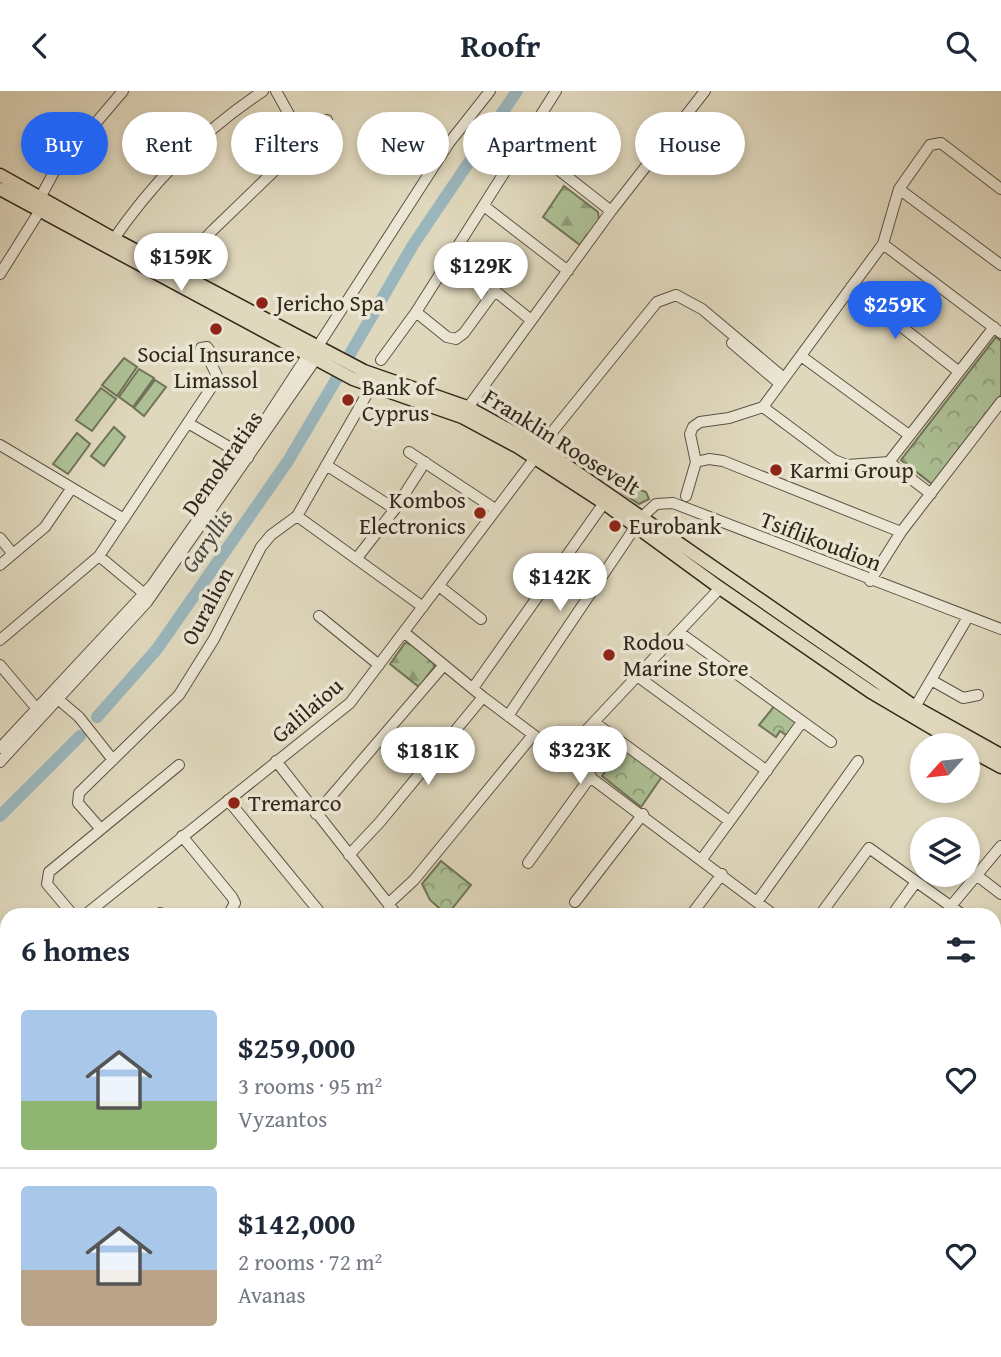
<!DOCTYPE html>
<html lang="en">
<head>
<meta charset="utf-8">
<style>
  :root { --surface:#fff; --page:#f6f6f7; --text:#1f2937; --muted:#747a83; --line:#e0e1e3; --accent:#2563eb }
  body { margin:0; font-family:"Gentium Book Plus",serif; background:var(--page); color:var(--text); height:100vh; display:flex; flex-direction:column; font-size:26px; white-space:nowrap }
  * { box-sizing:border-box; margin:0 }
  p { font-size:23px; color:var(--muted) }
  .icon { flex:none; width:38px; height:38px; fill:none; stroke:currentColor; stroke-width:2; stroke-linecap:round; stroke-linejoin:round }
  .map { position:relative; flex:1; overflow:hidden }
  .details { position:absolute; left:0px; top:817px; width:1001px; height:450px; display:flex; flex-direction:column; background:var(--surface); border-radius:21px 21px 0 0; box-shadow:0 4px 10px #0003 }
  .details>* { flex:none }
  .guide { position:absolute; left:21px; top:21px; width:959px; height:63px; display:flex; gap:14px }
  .needle { width:46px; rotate:243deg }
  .controls { position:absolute; left:910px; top:642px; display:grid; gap:14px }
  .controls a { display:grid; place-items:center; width:70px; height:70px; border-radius:50%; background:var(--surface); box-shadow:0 4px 10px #0003; font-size:35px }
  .price { position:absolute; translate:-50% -60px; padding:0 16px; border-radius:24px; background:#fff; color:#222; font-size:23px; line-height:46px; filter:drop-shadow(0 2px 4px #0008) }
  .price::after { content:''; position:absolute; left:50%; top:42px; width:21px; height:16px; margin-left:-10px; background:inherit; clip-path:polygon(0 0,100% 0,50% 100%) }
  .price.active { background:var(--accent); color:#fff }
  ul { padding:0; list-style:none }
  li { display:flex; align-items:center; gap:21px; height:175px; padding:0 21px }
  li+li { border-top:2px solid var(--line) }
  li span { display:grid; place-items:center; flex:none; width:196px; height:140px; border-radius:7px; color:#555 }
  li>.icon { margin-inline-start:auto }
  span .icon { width:84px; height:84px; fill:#fffc; stroke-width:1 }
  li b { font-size:30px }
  h2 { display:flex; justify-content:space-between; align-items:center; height:84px; padding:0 21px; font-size:30px }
  .chip { padding:0 24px; border-radius:32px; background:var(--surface); box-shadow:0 4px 10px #0003; font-size:24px; line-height:63px }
  .chip.active { background:var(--accent); color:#fff }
  header { display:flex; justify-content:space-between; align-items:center; height:91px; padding:0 21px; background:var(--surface); font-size:32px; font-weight:700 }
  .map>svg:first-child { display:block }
  .grass { fill:#adc095; stroke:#6f7358; stroke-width:2 }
  .forest { fill:url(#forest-firs); stroke:#6f7358; stroke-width:2 }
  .park { fill:url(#park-crowns); stroke:#6f7358; stroke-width:2 }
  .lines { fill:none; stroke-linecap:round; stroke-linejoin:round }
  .river { stroke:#9ab6bd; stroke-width:12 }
  .minor-casing { stroke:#5d5243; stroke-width:12 }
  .major-casing { stroke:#31261a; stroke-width:15 }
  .minor { stroke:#ebe6d4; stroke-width:10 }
  .major { stroke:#e0d8bd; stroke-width:12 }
  .poi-dot { fill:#8f2418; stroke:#ebe6d4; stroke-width:2.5 }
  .labels { text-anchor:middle; stroke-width:7; stroke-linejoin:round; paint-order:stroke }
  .poi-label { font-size:23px; fill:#31261a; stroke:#ebe6d4; text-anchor:start }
  .street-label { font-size:23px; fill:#31261a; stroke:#ebe6d4 }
  .water-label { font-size:24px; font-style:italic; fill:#4b4a43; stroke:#ebe6d4 }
</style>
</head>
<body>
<header><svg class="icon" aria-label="back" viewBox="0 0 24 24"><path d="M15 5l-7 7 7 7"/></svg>Roofr<svg class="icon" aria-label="search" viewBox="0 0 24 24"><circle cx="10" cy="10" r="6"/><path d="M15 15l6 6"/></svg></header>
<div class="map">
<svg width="1001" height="1266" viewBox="0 0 1001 1266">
  <defs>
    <pattern id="forest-firs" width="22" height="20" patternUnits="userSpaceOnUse" patternTransform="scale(1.75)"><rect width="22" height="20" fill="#adc095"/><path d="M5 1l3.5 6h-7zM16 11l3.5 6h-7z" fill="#8d9c79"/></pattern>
    <pattern id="park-crowns" width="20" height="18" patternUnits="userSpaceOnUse" patternTransform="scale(1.75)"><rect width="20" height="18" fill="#adc095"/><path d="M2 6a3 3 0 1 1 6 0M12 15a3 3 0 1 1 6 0" fill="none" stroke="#8d9c79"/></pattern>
  </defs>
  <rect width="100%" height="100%" fill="#e0d8bd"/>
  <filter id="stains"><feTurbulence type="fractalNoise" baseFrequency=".00286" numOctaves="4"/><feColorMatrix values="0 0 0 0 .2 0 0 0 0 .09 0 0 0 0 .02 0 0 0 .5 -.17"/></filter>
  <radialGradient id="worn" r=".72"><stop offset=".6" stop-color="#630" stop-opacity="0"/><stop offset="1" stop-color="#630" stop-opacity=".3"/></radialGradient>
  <path class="grass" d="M124,267L137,276L117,305L102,294Z
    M139,278L154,287L133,316L119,306Z
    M155,289L166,296L144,325L134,317Z
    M101,297L116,308L92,340L76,329Z
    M114,336L125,346L104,375L91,365Z
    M77,342L90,353L68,383L53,373Z
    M623,393L646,401L649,408L639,413L621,401L620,395Z"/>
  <path class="forest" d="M564,95L598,121L599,129L580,154L543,126Z
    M412,551L433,568L434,576L419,596L390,573L405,552Z"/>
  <path class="park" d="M996,246L1001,250V304L932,393L901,369Z
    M776,613L792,625L796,633L789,646L780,640L776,646L759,634Z
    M623,655L663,684L641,716L602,685Z
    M441,770L471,794L447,824L430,809L422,793Z"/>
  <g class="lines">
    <path class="river" d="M350,263L413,154L517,0
      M97,626L157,558L288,370L337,287
      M0,725L80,645"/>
    <g class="minor-casing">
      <path id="minor" d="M276,0L305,52
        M523,51L611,120
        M899,98L1001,174
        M484,115L568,180
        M111,152C151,93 203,40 263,0
        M883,153L1001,242
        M452,165L531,229
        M175,180L212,140L327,29
        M0,183L39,121L40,107L54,81L123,0
        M851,196L958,280
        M676,204L702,218L784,287
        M416,221L447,246L456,248L464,242L494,201
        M732,252L780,293
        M801,265L909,344
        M381,269L416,221L556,0
        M763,316L834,369L847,374L889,371
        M464,322L611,120L705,0
        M188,332L248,367
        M0,354L124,428
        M540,356L657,211L676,204
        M409,361L495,418
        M696,371L709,368L723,370L901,441
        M326,374L395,418
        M931,403L889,371L994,236
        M686,405L696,371L690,343L693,336L700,331L729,327L763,316L883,153L899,98L930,54L941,52L1001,98
        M297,425L423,516
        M0,447L13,463
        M99,465L141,500L146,507
        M357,467L395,418L425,371
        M0,474L45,436L71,398
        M870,490L901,441L1001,311
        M439,495L481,528
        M319,525L379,574
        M679,541L831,651
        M405,542L483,606L774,824
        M0,549L99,465L215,291L217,285L208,266L210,260L207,256L201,257L199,265L208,266
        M0,574L37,618
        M637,585L767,680
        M931,589L963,607L978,604
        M473,597L604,412
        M59,609L79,626L113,669
        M915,616L968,526
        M508,625L642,426L656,413L673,412L1001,538
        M594,631L728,729
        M0,657L152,494L236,374L309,262L318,255L449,52L490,0
        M563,664L720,497
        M276,670L397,824
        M0,671L147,511L318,265
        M228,709L322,824
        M316,723L444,574
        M99,736L78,712L79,702L179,604L214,548L261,456L271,444L297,425L371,296
        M182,745L232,806L235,812L228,824
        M349,764L380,731L483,606
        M702,768L802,631
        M528,772L591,685
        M975,783L1001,803
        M575,811L643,723
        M757,811L858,670
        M388,813L414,789L533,644
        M951,815L1001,755
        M73,824L47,793L49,781L179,674
        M85,824L350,612L535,367
        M156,824L160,822L168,824
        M691,824L722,783
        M820,824L869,757L963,824
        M892,824L916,791
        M994,848L1001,853
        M0,892L7,886
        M0,983L7,988
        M994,999L1001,990
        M994,1034L1001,1039
        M0,1076L7,1072
        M994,1106L1001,1097
        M0,1109L7,1124
        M994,1210L1001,1200
        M994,1223L1001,1228
        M0,1258L7,1257
        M227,1260L228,1266
        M436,1260L439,1266
        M509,1260L515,1266
        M591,1260L597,1266
        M841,1260L849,1266
        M946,1260L953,1266
        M650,1266L653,1260
        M803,1266L807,1260"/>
    </g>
    <g class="major-casing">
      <path id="major" d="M0,84L114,148L364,280L467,316L540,356L915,616L1001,664
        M0,98L353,288L462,326L518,356L604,412L720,497L871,601L961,654
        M968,658L1001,676
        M994,883L1001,874
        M994,898L1001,889
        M728,1266L732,1260"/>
    </g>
    <use href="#minor" class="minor"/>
    <use href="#major" class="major"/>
  </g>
  <g class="poi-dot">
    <circle cx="262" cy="212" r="7"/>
    <circle cx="216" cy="238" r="7"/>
    <circle cx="348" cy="309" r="7"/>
    <circle cx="776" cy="379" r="7"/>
    <circle cx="480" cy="422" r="7"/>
    <circle cx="615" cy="435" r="7"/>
    <circle cx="609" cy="564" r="7"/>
    <circle cx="234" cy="712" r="7"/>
  </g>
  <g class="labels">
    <g class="poi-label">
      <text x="276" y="220">Jericho Spa</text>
      <text x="216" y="271" text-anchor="middle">Social Insurance<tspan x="216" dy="26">Limassol</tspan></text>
      <text x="362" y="304">Bank of<tspan x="362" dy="26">Cyprus</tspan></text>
      <text x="790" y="387">Karmi Group</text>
      <text x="466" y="417" text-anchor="end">Kombos<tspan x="466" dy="26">Electronics</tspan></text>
      <text x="629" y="443">Eurobank</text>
      <text x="623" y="559">Rodou<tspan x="623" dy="26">Marine Store</tspan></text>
      <text x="248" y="720">Tremarco</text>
    </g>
    <g class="street-label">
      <text transform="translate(562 351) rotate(32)" y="8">Franklin Roosevelt</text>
      <text transform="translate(222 372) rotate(-55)" y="8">Demokratias</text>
      <text transform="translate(821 450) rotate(21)" y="8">Tsiflikoudion</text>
      <text transform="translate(207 515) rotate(-62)" y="8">Ouralion</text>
      <text transform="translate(307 619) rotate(-41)" y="8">Galilaiou</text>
    </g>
    <g class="water-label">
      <text transform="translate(207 450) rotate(-55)" y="8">Garyllis</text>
    </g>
  </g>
  <rect width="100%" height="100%" filter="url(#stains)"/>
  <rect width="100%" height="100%" fill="url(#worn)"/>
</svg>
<div class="controls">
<a><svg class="needle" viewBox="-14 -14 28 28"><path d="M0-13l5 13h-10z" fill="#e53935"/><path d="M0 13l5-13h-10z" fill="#747a83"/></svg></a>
<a><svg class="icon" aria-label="layers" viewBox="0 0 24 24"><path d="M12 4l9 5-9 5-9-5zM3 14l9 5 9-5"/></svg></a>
</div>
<b class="price" style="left:181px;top:202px">$159K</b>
<b class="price" style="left:481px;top:211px">$129K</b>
<b class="price active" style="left:895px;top:250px">$259K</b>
<b class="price" style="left:560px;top:522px">$142K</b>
<b class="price" style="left:580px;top:695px">$323K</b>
<b class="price" style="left:428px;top:696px">$181K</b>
<div class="guide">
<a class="chip active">Buy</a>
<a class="chip">Rent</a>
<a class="chip">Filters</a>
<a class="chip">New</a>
<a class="chip">Apartment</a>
<a class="chip">House</a>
</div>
<section class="details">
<h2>6 homes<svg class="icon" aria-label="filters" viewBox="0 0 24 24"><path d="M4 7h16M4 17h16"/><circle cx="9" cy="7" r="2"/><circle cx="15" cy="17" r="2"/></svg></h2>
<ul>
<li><span style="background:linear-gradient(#a9c7e8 65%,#8fb573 0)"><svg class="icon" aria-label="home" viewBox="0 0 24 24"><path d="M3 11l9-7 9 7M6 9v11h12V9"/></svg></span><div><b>$259,000</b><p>3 rooms · 95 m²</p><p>Vyzantos</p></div><svg class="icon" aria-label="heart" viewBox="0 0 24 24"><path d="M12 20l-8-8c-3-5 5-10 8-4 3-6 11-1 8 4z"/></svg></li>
<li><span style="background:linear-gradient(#a9c7e8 60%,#b9a48a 0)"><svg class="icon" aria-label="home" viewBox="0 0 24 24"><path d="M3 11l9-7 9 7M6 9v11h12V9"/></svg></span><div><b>$142,000</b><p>2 rooms · 72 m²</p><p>Avanas</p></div><svg class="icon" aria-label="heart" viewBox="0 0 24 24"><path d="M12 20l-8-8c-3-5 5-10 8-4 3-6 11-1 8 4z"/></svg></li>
</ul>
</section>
</div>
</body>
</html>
